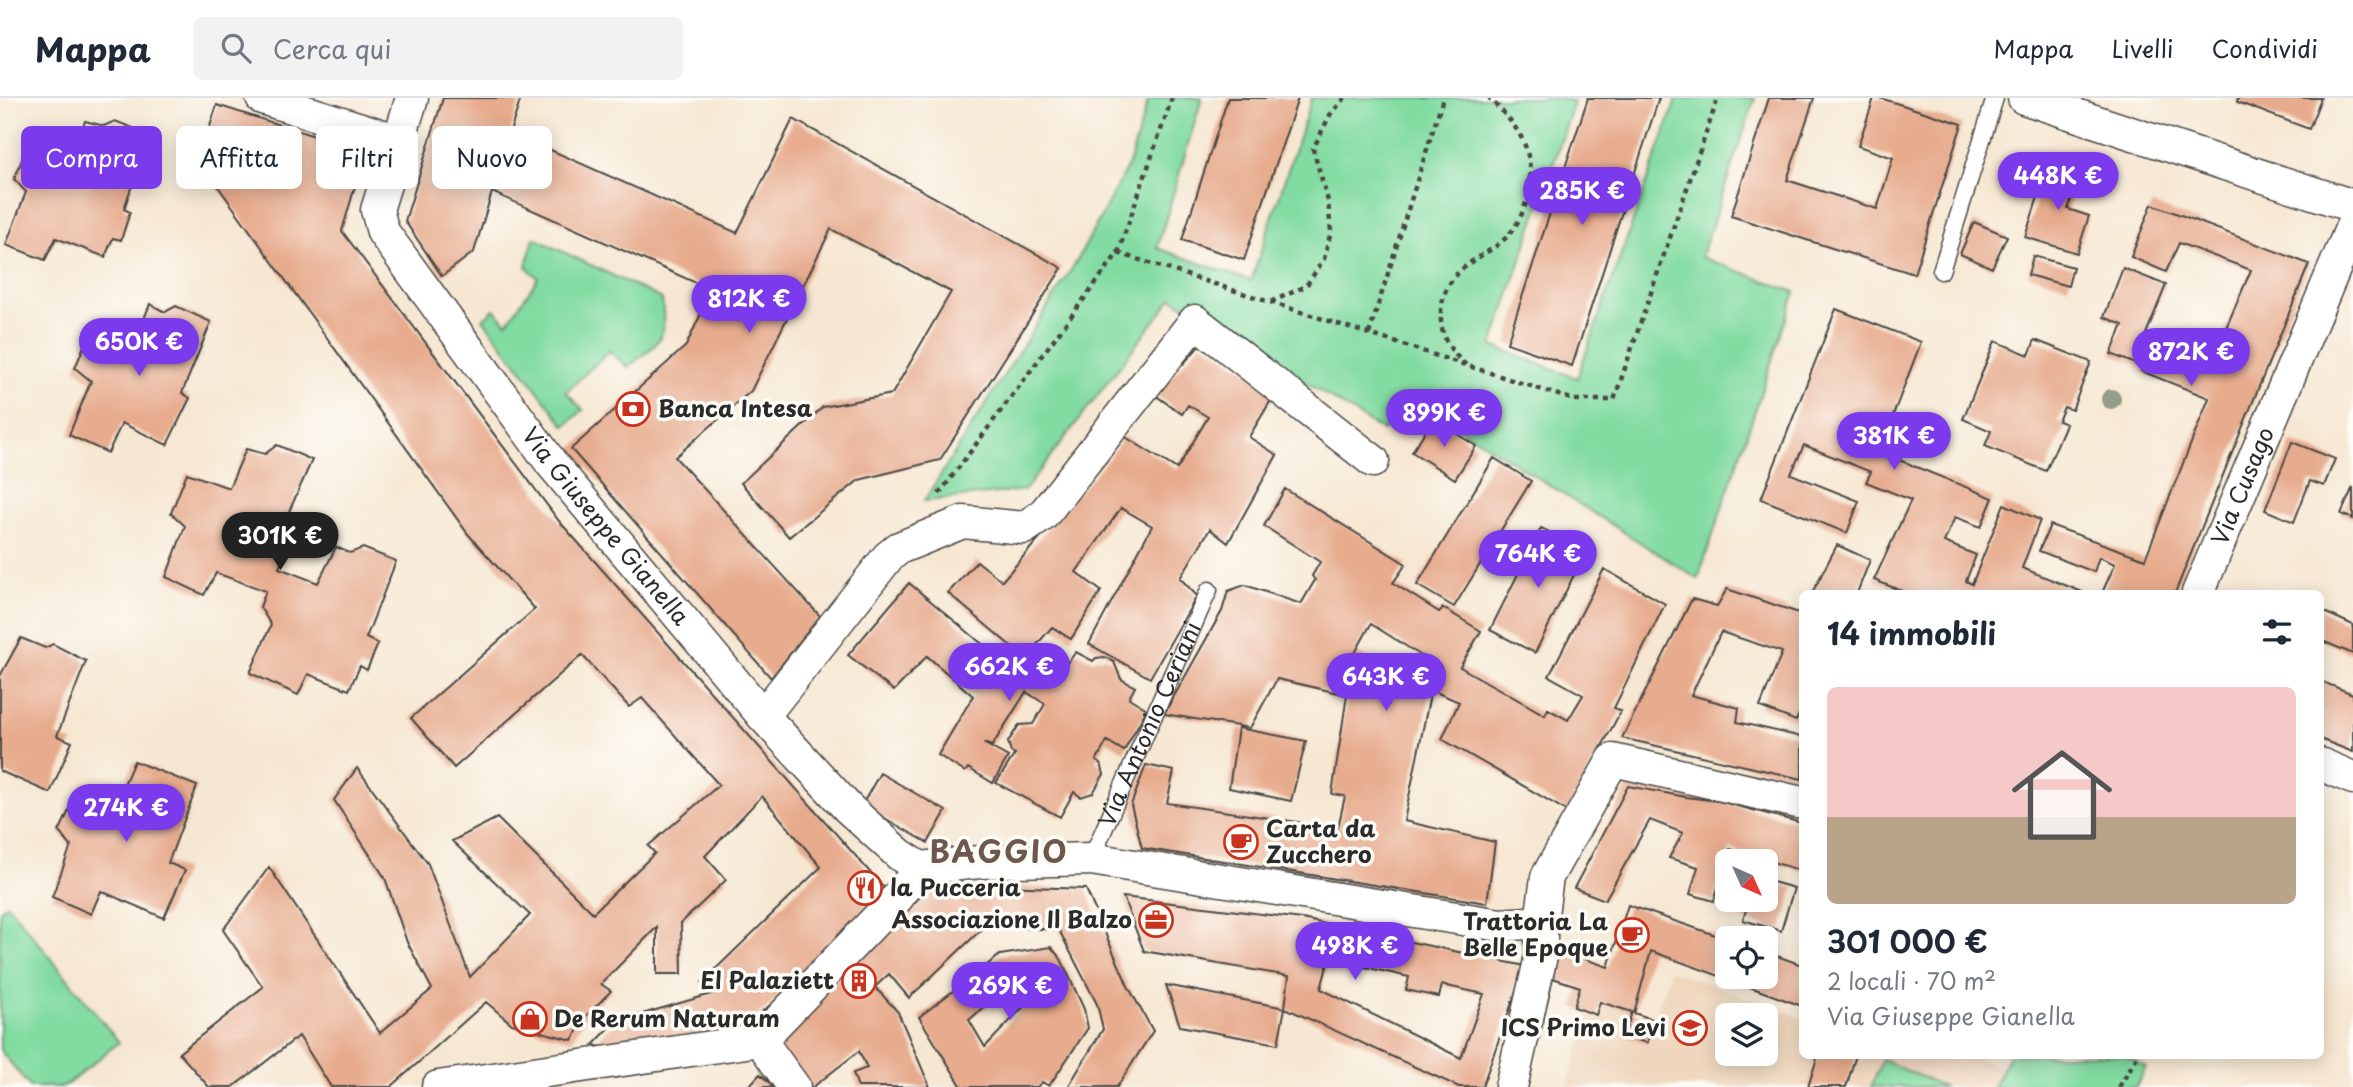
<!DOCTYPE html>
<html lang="it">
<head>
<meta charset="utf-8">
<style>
  :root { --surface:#fff; --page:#f2f2f3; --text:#1f2937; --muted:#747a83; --line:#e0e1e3; --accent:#7c3aed }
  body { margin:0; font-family:"Playpen Sans",sans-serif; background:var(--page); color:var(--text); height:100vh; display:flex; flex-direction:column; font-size:26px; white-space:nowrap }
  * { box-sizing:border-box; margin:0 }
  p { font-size:23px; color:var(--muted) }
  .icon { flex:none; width:38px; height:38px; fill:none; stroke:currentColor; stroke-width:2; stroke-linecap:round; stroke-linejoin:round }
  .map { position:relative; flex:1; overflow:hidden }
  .panel { position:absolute; left:1799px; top:492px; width:525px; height:469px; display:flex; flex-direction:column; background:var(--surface); border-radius:10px; box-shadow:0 4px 18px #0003 }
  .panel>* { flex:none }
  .banner { position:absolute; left:21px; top:28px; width:665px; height:63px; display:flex; gap:14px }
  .needle { width:46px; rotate:135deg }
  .controls { position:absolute; left:1715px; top:751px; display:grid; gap:14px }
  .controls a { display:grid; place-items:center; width:63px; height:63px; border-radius:10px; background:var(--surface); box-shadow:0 4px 18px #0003; font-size:35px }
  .price { position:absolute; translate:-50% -60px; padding:0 16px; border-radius:24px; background:var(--accent); color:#fff; font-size:23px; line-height:46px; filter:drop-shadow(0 2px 4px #0008) }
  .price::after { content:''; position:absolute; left:50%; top:42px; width:21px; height:16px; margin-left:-10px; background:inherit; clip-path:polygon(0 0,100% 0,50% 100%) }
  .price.current { background:#222; color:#fff }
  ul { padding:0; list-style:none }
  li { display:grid; align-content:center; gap:14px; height:371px; padding:0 28px }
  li+li { border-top:2px solid var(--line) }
  li span { display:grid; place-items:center; height:217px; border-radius:10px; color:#555 }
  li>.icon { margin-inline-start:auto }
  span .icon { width:126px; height:126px; fill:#fffc; stroke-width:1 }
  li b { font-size:30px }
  h2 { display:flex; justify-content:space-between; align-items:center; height:84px; padding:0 28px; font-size:30px }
  .chip { padding:0 24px; border-radius:10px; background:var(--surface); box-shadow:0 4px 18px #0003; font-size:24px; line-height:63px }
  .chip.current { background:var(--accent); color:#fff }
  header { display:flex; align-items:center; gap:42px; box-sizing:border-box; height:98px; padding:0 35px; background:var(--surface); border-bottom:2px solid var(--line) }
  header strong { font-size:33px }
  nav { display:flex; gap:38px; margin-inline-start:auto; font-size:24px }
  .search { width:490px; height:63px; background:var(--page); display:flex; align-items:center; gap:18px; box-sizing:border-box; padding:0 24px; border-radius:10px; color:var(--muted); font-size:26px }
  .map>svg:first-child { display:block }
  .built { fill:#efd6bc; fill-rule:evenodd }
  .green { fill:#82dba1; stroke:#568366; stroke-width:2 }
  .building { fill:#e7ab8d; fill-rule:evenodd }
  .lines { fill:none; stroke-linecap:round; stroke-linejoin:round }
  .service-casing { stroke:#494744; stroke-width:19 }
  .minor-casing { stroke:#494744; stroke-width:35 }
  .path { stroke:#494744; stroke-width:4.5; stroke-dasharray:5 5; stroke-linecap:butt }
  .service { stroke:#fff; stroke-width:16 }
  .minor { stroke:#fff; stroke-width:32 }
  .tree { fill:#959d89 }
  .labels { text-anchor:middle; stroke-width:7; stroke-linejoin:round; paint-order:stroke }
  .poi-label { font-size:23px; font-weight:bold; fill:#2b2b2b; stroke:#fdfcf7; text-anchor:start }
  .street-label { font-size:23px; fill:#2b2b2b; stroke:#fdfcf7 }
  .district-label { font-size:30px; font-weight:bold; letter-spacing:2px; fill:#6d584d; stroke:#fdfcf7 }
</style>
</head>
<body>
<header>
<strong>Mappa</strong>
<div class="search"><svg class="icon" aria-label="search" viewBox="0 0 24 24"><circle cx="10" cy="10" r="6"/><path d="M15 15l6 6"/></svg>Cerca qui</div>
<nav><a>Mappa</a><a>Livelli</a><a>Condividi</a></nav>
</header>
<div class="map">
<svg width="2353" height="989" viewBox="0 0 2353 989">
  <rect width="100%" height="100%" fill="#fdfcf7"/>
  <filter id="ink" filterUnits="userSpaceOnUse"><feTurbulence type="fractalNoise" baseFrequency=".0143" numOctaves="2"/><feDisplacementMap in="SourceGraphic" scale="14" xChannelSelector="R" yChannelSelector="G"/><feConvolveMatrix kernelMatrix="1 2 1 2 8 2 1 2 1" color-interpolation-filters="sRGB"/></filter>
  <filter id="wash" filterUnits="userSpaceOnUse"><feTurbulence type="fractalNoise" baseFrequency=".00686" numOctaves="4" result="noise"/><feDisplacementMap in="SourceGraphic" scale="28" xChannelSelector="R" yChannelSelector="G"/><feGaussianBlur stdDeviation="1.57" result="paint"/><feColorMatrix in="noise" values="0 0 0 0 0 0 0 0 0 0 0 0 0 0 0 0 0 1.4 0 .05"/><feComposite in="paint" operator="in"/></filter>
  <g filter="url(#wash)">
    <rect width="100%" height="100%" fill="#f6e7d2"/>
    <path class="built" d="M1670,872L1802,920V957H1968L2003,969L1993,989H1567L1590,915L1596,916L1600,904L1632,914L1625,938L1647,945ZM1727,917H1766V956H1727Z"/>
    <path class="green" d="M1149,0H1202L1157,150L1251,183L1312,0H1561L1574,4L1492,248L1577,280L1677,0H1755L1701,159L1795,194L1698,481L1413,301L1383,333L1172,200L1025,392L924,403L1078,161L1129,66Z
      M534,140L662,201C668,244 659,244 628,269L609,253L566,294L583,312L565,328L483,221L494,211L507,225L538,180L526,168Z
      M7,806L119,944L64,989H30L0,952V812Z
      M2009,957H2124L2146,969L2136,989H1993Z
      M1882,962L1945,989H1871Z"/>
    <g id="blocks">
      <path class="building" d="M443,0H521L510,34L737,135L793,21L1062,170L940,362L859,382L789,439L741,385L823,309L892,296L951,194L831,131L751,293L675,359L820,518L771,580L571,351L686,248L712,192L492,94L474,154L442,178L405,123Z
        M1228,0H1298L1244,162L1182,142Z
        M1588,0H1659L1572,268L1507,245Z
        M1769,0H1814L1787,82L1877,111L1893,60L1858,48L1874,0H1880L1962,26L1914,176L1731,118Z
        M2238,0H2321L2309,31L2237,4Z
        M217,7L365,54L342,133L559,423L884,790L789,892L744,928L620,954L593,947L615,924L711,896L702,884L821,769L762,698L705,758L726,782L681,825L682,876H657V829L601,886L611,893L586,918L572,942L512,926L486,904L391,989H331L299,938L233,989H209L179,955L263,889L223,832L269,769L380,935L432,891L407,844L385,780L334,702L357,670L428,766L470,879L530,817L452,743L497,720L593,815L655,755L648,748L719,687L642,600L629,609L582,557L454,670L411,620L535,511L468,436L199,62Z
        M85,23L104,28L115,23L149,36L124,111L130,114L121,142L113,140L105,159L56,140L45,162L6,147L26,94L14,81L29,45L70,61Z
        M2049,65L2080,75L2068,111L2089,118L2077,155L2025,139Z
        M2152,106L2309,166L2175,495H2102L2115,466L2099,459L2094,474L2039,453L2050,427L2145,461L2209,300L2141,273L2143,269L2111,256L2123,227L2104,219L2123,170L2166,187L2146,236L2213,260L2251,172L2179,145L2166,174L2131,159Z
        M1974,124L2007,138L1992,170L1960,156Z
        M2033,158L2073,169L2068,188L2028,177Z
        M150,206L165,214L176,208L211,224L182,295L190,300L167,347L122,325L108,355L69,337L91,283L75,270L92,229L134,246Z
        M1836,211L1921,244L1879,354L1993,400L1981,429L1955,419L1944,444L1976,457L1966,483L1972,486L2004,406L2040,422L2022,470L2085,495H1907L1874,482L1911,402L1866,384L1871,374L1804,347L1791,376L1859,403L1847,435L1761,401Z
        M2035,242L2091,264L2072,312L2064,309L2058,323L2066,326L2046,373L1985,348L1991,333L1963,321L1995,243L2029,257Z
        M1202,245L1277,292L1249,339L1277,357L1228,445L1210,431L1180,480L1197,498L1150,580L1089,546L1152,428L1121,410L1076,474L1101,493L1071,541L1052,529L1025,560L948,495L977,463L1002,483L1109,360L1124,338L1177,371L1208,319L1188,307L1182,316L1155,297Z
        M1433,321L1476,348L1455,381L1412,354Z
        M2292,344L2335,361L2324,388L2310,383L2294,424L2265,412Z
        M277,347L312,362L276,443L289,448L279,470L318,485L336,449L350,455L363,450L396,463L366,540L378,546L367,572L360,568L349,592L308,576L298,597L250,575L271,527L260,509L266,493L216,475L204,497L166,479L185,428L171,415L187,375L229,390L246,351L265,356Z
        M1494,360L1531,383L1454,509L1417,487Z
        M2353,389V421L2341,416Z
        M1285,391L1406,466L1393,485L1439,514L1443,510L1481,533L1460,569L1545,617L1548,611L1568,622L1583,597L1549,578L1604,471L1665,506L1614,610L1621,613L1567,713L1442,641L1459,604L1431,592L1404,723L1495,744L1487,805L1142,750L1131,707L1146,667L1174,673L1167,705L1338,730L1345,698L1332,696L1347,597L1277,581L1250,630L1164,616L1222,513L1228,493L1245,487L1301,506L1315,482L1312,478L1320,464L1264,428ZM1371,526L1428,562L1417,581L1403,572L1355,555Z
        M1541,430L1586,453L1535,555L1490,532Z
        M1837,447L1870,462L1857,495H1812Z
        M909,485L1005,565L1032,585L1051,555L1068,564L1076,554L1093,563L1096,560L1105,559L1114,564L1121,581L1135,589L1129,600L1147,611L1124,653L1107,643L1096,663L1101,666L1104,676L1093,695L1081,699L1074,694L1060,719L996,685L1015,656L1011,654L1008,644L1019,627L1033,626L1045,606L1026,594L992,648L983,645L1008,659L993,685L968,670L965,674L938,657L973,598L927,558L894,593L848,557Z
        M1727,491L1802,516V610L1796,623L1760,609L1782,554L1721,534L1691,597L1739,610L1737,624L1802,639V681L1622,640L1692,501L1717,508Z
        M2320,512L2353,527V556L2320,542Z
        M21,540L45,550L53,546L86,563L57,638L72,644L50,695L0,673V578Z
        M2320,583L2353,596V654L2320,641Z
        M1238,630L1306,643L1291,703L1229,690Z
        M134,663L197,688L168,765L185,772L164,820L101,793L91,816L52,799L71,748L59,734L77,695L114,710Z
        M880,675L946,713L928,745L862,707Z
        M1628,688L1686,699L1718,703L1802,725V773L1730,751L1714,803L1690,796L1698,769L1669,760L1683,735L1650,722L1605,802L1574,790Z
        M938,781L971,787L1086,791L1128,888L1153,933L1117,989H1068L1103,931L1097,906L1059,832L985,828L909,900L889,876L875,889L898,914L930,989H858L853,975L867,970L859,953L813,989H803L773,944Z
        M1766,782L1794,790L1781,833L1743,822L1749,802H1766Z
        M1123,799L1302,821L1525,868L1482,989H1459L1285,910L1289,878L1144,853ZM1329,861L1409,879L1406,892L1439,899L1442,887L1484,896L1461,960L1321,891Z
        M1628,807L1727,841V878H1766V854L1802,867V908L1651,853L1634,915L1655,922L1647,945L1624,938L1632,914L1600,904L1596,917L1574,909L1580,889L1550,879L1559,852L1608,869Z
        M1051,849L1061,861L1084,911L1088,930L1049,988L1042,984L1037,989H962L919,919L1000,857ZM1017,881L1030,902L985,949L969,922Z
        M1166,887L1285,910L1278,946L1180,928Z
        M1818,957H1856L1846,989H1808Z
        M760,976L774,989H748Z"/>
    </g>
  </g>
  <g filter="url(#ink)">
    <use href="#blocks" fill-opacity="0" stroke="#494744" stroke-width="2"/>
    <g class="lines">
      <g class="service-casing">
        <g id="service">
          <path d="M1941,173L1995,0"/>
          <path id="s1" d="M1091,761L1209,492"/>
        </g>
      </g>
      <g class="minor-casing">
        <g id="minor">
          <path d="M262,0L399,43"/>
          <path id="s2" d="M412,0L377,112L383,134L552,366L763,618L848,710L900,757L920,770"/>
          <path d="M2024,0L2353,108"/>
          <path id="s3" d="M2198,495L2353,126"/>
          <path d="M763,618L888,459L899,450L963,424L1024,430L1043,417L1195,223L1373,363"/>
          <path d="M2320,666L2353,680"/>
          <path d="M920,770L980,764L1091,761L1500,827L1541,824"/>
          <path d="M760,942L794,989"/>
          <path d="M438,989L760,942L897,800L920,770"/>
          <path d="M1511,989L1541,858V824L1547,779L1613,662L1802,705"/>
        </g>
      </g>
      <path class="path" d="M1118,155L1574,302H1614L1718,0
        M1271,204L1306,188L1324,161L1331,133L1328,103L1313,51L1330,17L1345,0
        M1369,236L1443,0
        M1466,267C1461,262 1455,257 1451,251C1434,228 1439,192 1460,173C1475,158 1497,152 1511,134C1531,109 1537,66 1520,37C1512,23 1500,11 1489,0
        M939,396L1118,155L1172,0
        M2119,989L2138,957"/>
      <use href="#service" class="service"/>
      <use href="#minor" class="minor"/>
    </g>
    <circle class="tree" cx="2111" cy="301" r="10"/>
  </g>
  <defs>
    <g id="bank-ring" transform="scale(1.75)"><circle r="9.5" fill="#fdfcf7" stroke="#c8321e" stroke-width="1.5"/><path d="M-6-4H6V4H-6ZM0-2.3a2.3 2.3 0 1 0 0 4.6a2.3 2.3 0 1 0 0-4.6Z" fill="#c8321e"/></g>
    <g id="cafe-ring" transform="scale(1.75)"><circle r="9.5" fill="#fdfcf7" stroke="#c8321e" stroke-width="1.5"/><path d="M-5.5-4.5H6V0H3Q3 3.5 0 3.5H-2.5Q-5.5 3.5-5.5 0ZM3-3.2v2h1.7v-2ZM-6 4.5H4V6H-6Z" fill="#c8321e"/></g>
    <g id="restaurant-ring" transform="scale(1.75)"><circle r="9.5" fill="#fdfcf7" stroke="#c8321e" stroke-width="1.5"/><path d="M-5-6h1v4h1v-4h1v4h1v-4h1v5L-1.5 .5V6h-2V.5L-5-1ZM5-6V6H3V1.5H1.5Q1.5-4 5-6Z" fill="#c8321e"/></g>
    <g id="office-ring" transform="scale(1.75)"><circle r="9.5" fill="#fdfcf7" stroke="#c8321e" stroke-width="1.5"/><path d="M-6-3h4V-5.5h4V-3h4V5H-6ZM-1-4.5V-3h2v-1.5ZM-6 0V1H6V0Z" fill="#c8321e"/></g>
    <g id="building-ring" transform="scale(1.75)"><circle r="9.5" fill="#fdfcf7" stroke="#c8321e" stroke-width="1.5"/><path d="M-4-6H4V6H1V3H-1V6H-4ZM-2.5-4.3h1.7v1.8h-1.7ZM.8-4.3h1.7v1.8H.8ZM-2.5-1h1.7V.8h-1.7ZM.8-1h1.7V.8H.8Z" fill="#c8321e"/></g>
    <g id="shop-ring" transform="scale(1.75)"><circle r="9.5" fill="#fdfcf7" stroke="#c8321e" stroke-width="1.5"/><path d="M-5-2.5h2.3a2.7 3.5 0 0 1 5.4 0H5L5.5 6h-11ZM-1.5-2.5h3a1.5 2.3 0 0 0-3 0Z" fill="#c8321e"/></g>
    <g id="school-ring" transform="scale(1.75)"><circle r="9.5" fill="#fdfcf7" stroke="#c8321e" stroke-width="1.5"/><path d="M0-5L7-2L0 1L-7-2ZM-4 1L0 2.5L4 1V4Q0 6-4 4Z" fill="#c8321e"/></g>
  </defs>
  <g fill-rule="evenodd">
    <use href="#bank-ring" x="633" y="311"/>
    <use href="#cafe-ring" x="1241" y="744"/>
    <use href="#restaurant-ring" x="865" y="790"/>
    <use href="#office-ring" x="1156" y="822"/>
    <use href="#cafe-ring" x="1632" y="837"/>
    <use href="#building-ring" x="859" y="883"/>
    <use href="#shop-ring" x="530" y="921"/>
    <use href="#school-ring" x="1690" y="930"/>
  </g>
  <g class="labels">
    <g class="poi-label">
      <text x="658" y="319">Banca Intesa</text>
      <text x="1266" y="739">Carta da<tspan x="1266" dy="26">Zucchero</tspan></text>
      <text x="890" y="798">la Pucceria</text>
      <text x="1132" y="830" text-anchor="end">Associazione Il Balzo</text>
      <text x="1608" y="832" text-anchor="end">Trattoria La<tspan x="1608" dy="26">Belle Epoque</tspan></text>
      <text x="834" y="891" text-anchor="end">El Palaziett</text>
      <text x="554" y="929">De Rerum Naturam</text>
      <text x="1666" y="938" text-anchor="end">ICS Primo Levi</text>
    </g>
    <g class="street-label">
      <text dy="8" stroke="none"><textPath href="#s3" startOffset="116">Via Cusago</textPath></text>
      <text dy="8" stroke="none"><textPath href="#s2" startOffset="509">Via Giuseppe Gianella</textPath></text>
      <text dy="8" stroke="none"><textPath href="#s1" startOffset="147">Via Antonio Ceriani</textPath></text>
    </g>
    <g class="district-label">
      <text x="999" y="765">BAGGIO</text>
    </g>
  </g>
</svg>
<div class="controls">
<a><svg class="needle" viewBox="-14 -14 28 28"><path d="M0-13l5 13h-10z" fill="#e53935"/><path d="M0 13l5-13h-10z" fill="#747a83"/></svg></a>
<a><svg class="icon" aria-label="locate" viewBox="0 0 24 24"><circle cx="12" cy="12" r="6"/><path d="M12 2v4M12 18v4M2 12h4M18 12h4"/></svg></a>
<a><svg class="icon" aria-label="layers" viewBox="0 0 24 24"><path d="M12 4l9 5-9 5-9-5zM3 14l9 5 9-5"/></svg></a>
</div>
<b class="price" style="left:2058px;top:114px">448K €</b>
<b class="price" style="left:1582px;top:129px">285K €</b>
<b class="price" style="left:749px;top:237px">812K €</b>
<b class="price" style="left:139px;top:280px">650K €</b>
<b class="price" style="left:2191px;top:290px">872K €</b>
<b class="price" style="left:1444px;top:351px">899K €</b>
<b class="price" style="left:1894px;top:374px">381K €</b>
<b class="price current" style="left:280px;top:474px">301K €</b>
<b class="price" style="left:1538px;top:492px">764K €</b>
<b class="price" style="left:1009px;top:605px">662K €</b>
<b class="price" style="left:1386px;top:615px">643K €</b>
<b class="price" style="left:126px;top:746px">274K €</b>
<b class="price" style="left:1355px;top:884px">498K €</b>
<b class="price" style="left:1010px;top:924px">269K €</b>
<div class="banner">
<a class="chip current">Compra</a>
<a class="chip">Affitta</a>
<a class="chip">Filtri</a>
<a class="chip">Nuovo</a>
</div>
<section class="panel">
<h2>14 immobili<svg class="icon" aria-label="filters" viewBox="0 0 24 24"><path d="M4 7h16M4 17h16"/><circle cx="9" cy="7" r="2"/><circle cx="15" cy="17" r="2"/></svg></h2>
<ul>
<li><span style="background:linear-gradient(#f6c9c9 60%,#b9a48a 0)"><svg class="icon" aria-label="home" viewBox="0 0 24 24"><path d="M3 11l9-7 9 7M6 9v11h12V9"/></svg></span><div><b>301 000 €</b><p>2 locali · 70 m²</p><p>Via Giuseppe Gianella</p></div></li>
</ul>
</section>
</div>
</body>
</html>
